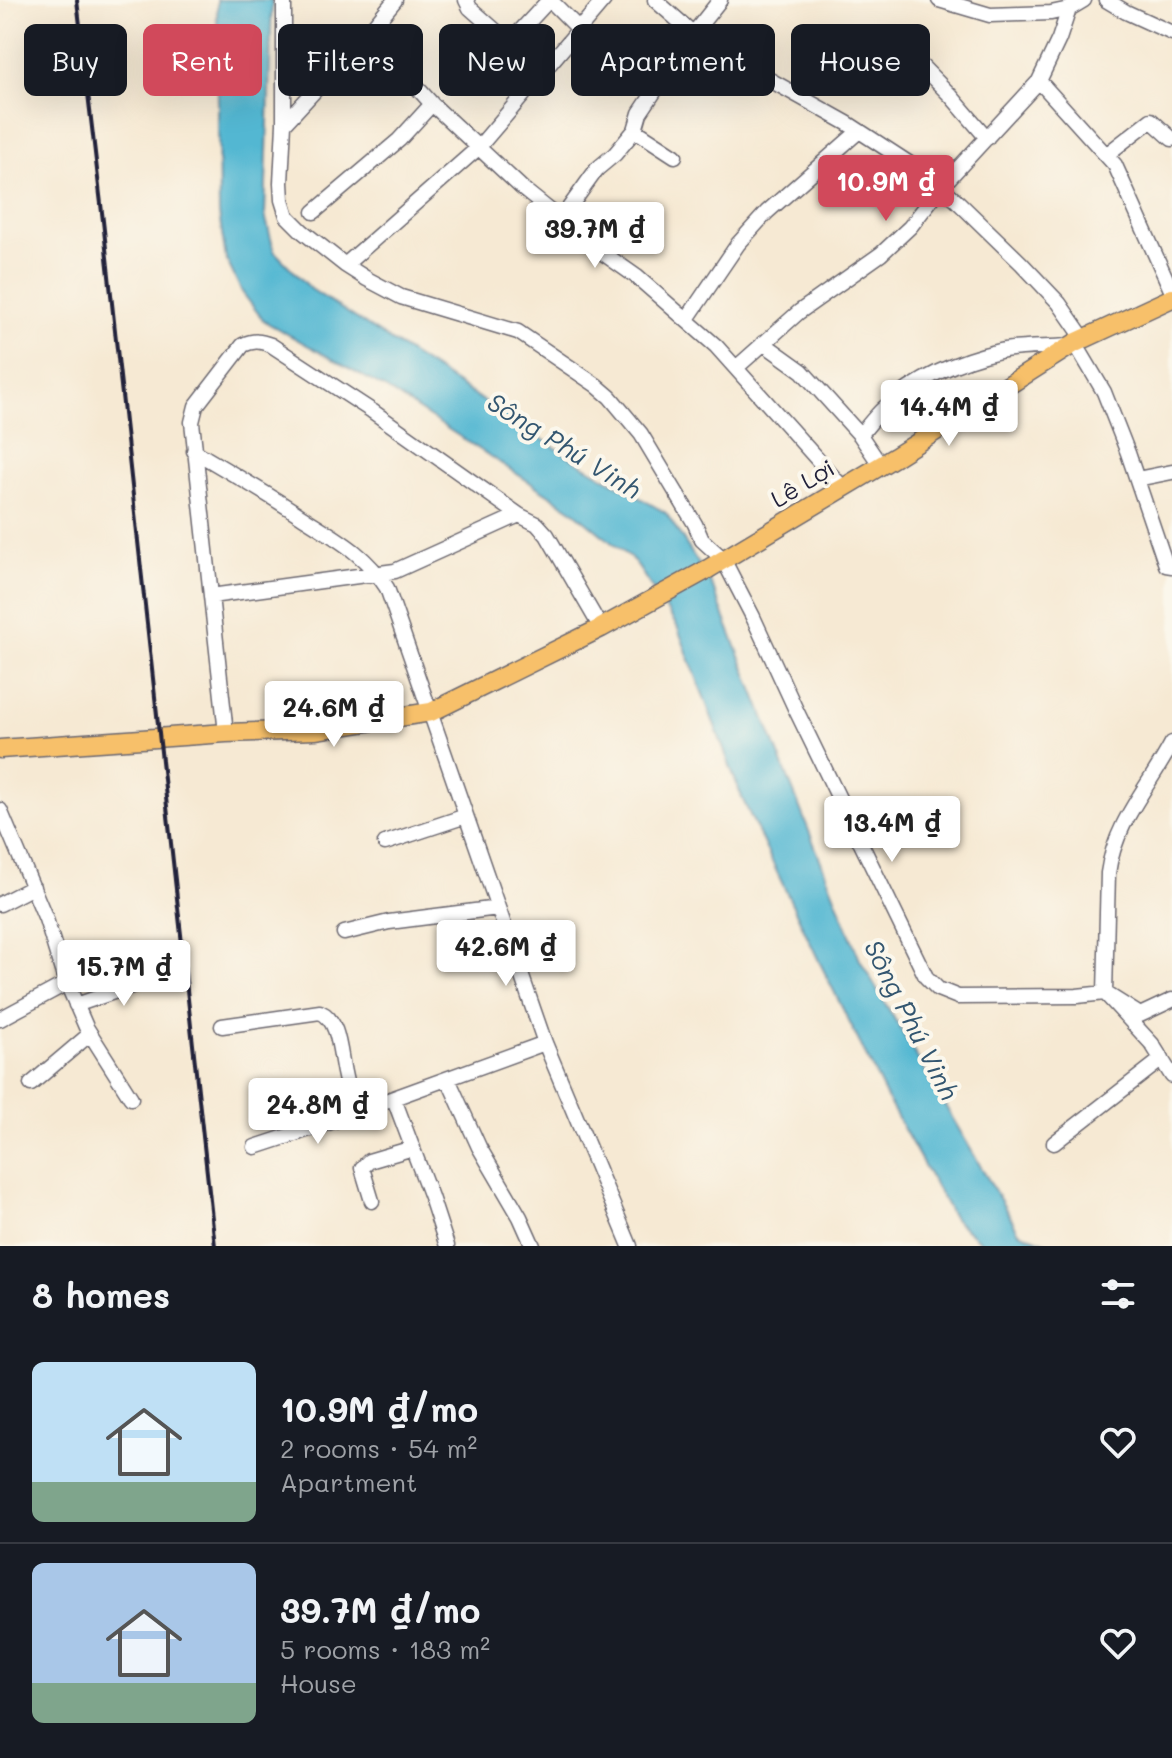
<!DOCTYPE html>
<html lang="en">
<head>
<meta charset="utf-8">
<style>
  :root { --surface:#171b24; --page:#242831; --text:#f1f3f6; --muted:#9ea1a6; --line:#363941; --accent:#d1495b }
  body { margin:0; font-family:Mali,sans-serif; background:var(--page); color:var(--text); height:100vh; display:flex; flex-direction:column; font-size:30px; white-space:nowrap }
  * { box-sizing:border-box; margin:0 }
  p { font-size:26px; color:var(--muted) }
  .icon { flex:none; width:44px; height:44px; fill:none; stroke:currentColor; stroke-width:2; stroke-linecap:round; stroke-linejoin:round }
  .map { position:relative; height:1246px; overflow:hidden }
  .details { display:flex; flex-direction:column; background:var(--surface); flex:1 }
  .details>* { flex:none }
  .guide { position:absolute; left:24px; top:24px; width:1124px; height:72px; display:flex; gap:16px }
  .price { position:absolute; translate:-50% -68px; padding:0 18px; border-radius:8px; background:#fff; color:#222; font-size:26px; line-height:52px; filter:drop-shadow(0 2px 4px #0008) }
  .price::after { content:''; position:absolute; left:50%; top:48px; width:24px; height:18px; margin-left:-12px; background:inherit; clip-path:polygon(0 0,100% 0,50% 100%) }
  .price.selected { background:var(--accent); color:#fff }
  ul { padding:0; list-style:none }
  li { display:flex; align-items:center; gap:24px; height:200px; padding:0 32px }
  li+li { border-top:2px solid var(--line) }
  li span { display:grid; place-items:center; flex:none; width:224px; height:160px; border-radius:12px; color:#555 }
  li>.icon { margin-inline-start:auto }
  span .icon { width:96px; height:96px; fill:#fffc; stroke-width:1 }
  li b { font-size:34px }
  h2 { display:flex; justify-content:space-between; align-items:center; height:96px; padding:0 32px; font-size:34px }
  .tag { padding:0 28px; border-radius:12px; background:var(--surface); box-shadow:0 8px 32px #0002; font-size:28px; line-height:72px }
  .tag.selected { background:var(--accent); color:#fff }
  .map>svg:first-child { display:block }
  .water { fill:#53b7d2; stroke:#3a6c86; stroke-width:2 }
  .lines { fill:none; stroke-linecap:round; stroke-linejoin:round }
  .minor-casing { stroke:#6c6870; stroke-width:17 }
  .major-casing { stroke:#6c6870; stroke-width:21 }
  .minor { stroke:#fff; stroke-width:14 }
  .major { stroke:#f7c06b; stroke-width:18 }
  .rail { stroke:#22223b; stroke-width:4 }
  .labels { text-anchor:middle; stroke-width:8; stroke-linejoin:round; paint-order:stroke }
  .street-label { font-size:24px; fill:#22223b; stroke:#fbf7ec }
  .water-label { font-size:26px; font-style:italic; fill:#335670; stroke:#fbf7ec }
</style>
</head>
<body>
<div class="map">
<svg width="1172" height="1246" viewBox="0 0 1172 1246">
  <rect width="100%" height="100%" fill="#fbf7ec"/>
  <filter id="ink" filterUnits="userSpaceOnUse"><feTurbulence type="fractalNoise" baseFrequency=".0125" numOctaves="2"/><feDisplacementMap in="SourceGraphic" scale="16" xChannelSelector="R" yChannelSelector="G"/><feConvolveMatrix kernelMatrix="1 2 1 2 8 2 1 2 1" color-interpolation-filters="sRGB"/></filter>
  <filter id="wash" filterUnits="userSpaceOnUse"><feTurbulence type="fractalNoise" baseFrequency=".006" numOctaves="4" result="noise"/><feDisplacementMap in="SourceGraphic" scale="32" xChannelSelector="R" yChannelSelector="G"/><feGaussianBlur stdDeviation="1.8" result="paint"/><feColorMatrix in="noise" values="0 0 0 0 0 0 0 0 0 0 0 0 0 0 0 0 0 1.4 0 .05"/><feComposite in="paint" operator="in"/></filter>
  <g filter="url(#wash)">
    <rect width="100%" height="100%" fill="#f6e9d3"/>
    <path class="water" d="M217,0H272L265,215L274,251L311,289L576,461L666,513L711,583L860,960L1019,1232L1054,1246H986L954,1219L891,1106L819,961L743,800L677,626L634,561L571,509L388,390L264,321L242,292L226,259L219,214Z"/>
  </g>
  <g filter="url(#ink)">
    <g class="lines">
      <g class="minor-casing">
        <path id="minor" d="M284,0V124L281,183L282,200L287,216L302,231L345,265L367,279L401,297L518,332L596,385L610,397L641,434L695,524L702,540L723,559L753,617L795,708L926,977L938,989L958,997L1077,996L1105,993L1140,1015L1172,1000
          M466,0L470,8L505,39L511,41L549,0
          M550,0L578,28
          M655,0L704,43L847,123L927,175L955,199L1021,263L1059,303L1084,339
          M939,0L990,15L1051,13L1069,9L1084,0
          M1106,0L1126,12L1172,33
          M368,33L432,104L523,189L600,251L637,277L716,346L843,488
          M894,38L951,96L987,138
          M1039,81L1115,165L1172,292
          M284,124L368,33L395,0
          M635,130L675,156
          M1106,155L1151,120L1172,139
          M314,212L399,140L432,104
          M561,219L597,169L615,154L635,130L640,113L693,34L720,0
          M345,265L478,148L604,0
          M687,319L738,244L767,212L859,131
          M763,343L802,371L860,435L881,466
          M1075,343L1104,392L1128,453L1166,565L1172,566
          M736,368L799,312L881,254L910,227L941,187L1039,81L1059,39L1069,9
          M860,435C868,426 875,416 884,408C916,379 959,360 1000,351C1022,346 1046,348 1068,346
          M194,451C230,472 266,493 301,516C335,538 365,553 387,588L545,1043L630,1246
          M1137,479L1172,472
          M211,596L395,571L519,515
          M226,733L192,422L196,406L243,345C254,340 260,341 271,345L372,411L519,515L537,524L547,535L601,628
          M1172,743C1149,787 1115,822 1108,873L1105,993L1152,1044L1172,1076
          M0,810L46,919L63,974L86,1027L131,1098
          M385,843L466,816
          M0,904L33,887
          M344,933L389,922L498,908
          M76,1005L140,983L161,978
          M0,1019L67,983
          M222,1026L320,1012C352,1025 331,1104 369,1107L545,1043
          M448,1079L479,1147L520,1217L533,1246
          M31,1084L90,1034
          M394,1099L431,1197L447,1246
          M1054,1143L1162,1059
          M255,1147L340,1119L363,1107
          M372,1201L362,1168L369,1161L413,1148"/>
      </g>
      <g class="major-casing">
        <path id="major" d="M0,749L226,733L315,730L431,712L601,628L708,569L895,457L1075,343L1172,298"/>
      </g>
      <use href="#minor" class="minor"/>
      <use href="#major" class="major"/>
      <path class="rail" d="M77,0L103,221L215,1246"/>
    </g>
  </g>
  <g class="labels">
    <g class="street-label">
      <text transform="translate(803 484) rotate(-31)" y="8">Lê Lợi</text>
    </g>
    <g class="water-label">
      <text transform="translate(564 446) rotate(32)" y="9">Sông Phú Vinh</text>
      <text transform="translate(911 1020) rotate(63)" y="9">Sông Phú Vinh</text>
    </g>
  </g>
</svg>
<b class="price selected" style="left:886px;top:223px">10.9M ₫</b>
<b class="price" style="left:595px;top:270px">39.7M ₫</b>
<b class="price" style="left:949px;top:448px">14.4M ₫</b>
<b class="price" style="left:334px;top:749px">24.6M ₫</b>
<b class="price" style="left:892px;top:864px">13.4M ₫</b>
<b class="price" style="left:506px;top:988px">42.6M ₫</b>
<b class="price" style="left:124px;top:1008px">15.7M ₫</b>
<b class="price" style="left:318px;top:1146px">24.8M ₫</b>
<div class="guide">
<a class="tag">Buy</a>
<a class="tag selected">Rent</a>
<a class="tag">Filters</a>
<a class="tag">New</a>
<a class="tag">Apartment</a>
<a class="tag">House</a>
</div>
</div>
<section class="details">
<h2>8 homes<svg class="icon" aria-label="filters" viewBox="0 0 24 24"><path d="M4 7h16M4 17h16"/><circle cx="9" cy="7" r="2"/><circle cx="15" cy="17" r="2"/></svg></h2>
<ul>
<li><span style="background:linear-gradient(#bfe0f5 75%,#7fa58c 0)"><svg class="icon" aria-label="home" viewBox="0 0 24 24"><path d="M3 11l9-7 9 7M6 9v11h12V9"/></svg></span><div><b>10.9M ₫/mo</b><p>2 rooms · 54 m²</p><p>Apartment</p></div><svg class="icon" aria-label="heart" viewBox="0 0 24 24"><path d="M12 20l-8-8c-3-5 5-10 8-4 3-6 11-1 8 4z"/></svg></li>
<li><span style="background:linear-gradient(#a9c7e8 75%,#7fa58c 0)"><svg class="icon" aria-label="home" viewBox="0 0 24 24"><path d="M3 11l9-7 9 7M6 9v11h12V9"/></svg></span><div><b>39.7M ₫/mo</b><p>5 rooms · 183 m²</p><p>House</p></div><svg class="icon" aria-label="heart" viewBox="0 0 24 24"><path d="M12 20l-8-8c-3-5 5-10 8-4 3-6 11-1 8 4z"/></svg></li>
</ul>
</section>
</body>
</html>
